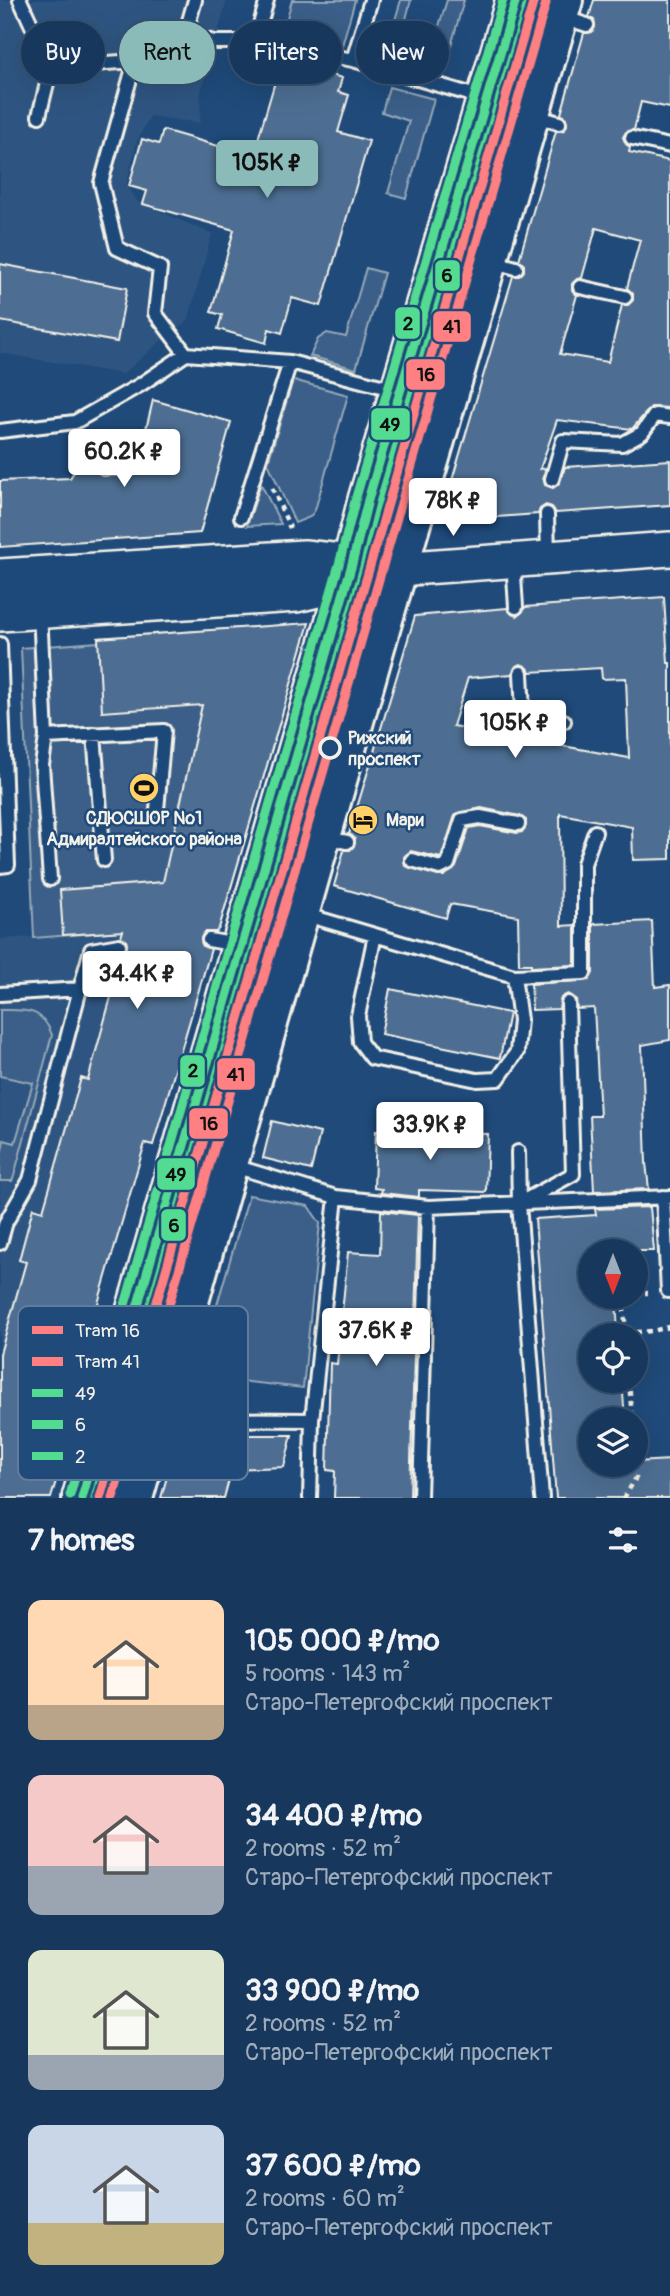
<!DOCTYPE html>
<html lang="en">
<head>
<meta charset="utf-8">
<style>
  :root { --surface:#17385c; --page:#244365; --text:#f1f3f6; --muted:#9eacbb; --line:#365272; --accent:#8bbbb9 }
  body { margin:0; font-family:Pangolin,sans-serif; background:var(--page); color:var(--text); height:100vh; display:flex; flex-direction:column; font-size:26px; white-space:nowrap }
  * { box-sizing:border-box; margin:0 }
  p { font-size:23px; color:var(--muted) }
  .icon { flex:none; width:38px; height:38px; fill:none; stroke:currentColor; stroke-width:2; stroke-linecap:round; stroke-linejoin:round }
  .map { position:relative; height:1498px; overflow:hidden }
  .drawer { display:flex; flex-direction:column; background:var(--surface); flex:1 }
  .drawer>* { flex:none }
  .guide { position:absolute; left:21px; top:21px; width:628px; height:63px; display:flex; gap:14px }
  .needle { width:46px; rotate:180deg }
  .buttons { position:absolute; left:578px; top:1239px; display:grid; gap:14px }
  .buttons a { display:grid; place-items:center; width:70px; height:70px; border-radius:50%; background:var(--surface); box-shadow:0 7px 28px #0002,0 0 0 2px var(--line); font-size:35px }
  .price { position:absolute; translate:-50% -60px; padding:0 16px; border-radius:7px; background:#fff; color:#222; font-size:23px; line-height:46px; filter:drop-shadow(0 2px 4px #0008) }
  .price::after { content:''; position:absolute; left:50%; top:42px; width:21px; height:16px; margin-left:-10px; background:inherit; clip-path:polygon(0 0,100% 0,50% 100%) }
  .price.active { background:var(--accent); color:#111 }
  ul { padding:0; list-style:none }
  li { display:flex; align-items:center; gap:21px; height:175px; padding:0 28px }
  li span { display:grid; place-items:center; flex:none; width:196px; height:140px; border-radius:14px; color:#555 }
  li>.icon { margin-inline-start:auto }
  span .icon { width:84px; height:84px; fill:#fffc; stroke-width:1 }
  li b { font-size:30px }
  h2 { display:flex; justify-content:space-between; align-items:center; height:84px; padding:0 28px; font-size:30px }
  .pill { padding:0 24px; border-radius:32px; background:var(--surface); box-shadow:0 7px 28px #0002,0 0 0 2px var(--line); font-size:24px; line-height:63px }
  .pill.active { background:var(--accent); color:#111 }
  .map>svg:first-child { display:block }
  .built { fill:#2d5581 }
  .green { fill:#3a5f88; stroke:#97a8b8; stroke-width:2 }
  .building { fill:#4d6e92; stroke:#f4f1e8; stroke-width:2; fill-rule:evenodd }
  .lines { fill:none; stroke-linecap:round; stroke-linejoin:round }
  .service-casing { stroke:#f4f1e8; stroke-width:18 }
  .tertiary-casing { stroke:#f4f1e8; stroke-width:38 }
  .secondary-casing { stroke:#f4f1e8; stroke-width:42 }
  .primary-casing { stroke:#f4f1e8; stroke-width:44 }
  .path { stroke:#f4f1e8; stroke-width:4.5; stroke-dasharray:5 5; stroke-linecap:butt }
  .service { stroke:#1f4a7a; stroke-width:12 }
  .tertiary { stroke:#1f4a7a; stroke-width:33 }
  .secondary { stroke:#1f4a7a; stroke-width:37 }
  .primary { stroke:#1f4a7a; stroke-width:38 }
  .bus-1-casing { stroke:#1f4a7a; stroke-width:14 }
  .bus-2-casing { stroke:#1f4a7a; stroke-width:14 }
  .bus-3-casing { stroke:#1f4a7a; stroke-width:14 }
  .bus-1 { stroke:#53dc91; stroke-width:9 }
  .bus-2 { stroke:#53dc91; stroke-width:9 }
  .bus-3 { stroke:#53dc91; stroke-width:9 }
  .tram-1-casing { stroke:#1f4a7a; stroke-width:14 }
  .tram-2-casing { stroke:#1f4a7a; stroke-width:14 }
  .tram-1 { stroke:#ff8082; stroke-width:9 }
  .tram-2 { stroke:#ff8082; stroke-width:9 }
  .stop-dot { fill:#1f4a7a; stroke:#f4f1e8; stroke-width:3.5 }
  .labels { text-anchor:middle; stroke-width:5; stroke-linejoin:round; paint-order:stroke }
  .stop-label { font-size:18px; font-weight:bold; fill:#f4f1e8; stroke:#1f4a7a; text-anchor:start }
  .poi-label { font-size:18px; font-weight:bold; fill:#f4f1e8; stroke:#1f4a7a }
  .key { fill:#1f4a7a; stroke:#5f7c9b; stroke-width:2 }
  .key-label { font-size:19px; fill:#f4f1e8 }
  .line-badge { stroke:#1f4a7a; stroke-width:2.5 }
  .pale-badge-label { font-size:19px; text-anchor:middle; font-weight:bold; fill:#111 }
</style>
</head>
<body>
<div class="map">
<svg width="670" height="1498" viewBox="0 0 670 1498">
  <rect width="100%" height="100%" fill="#1f4a7a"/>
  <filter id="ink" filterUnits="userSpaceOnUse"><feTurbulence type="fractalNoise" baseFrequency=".0143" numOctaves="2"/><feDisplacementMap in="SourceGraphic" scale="14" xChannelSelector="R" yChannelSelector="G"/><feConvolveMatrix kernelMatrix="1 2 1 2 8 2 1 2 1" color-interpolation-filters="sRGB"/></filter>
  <g filter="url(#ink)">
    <path class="built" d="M0,0H227L201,92L200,123L150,116L137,141L126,186L138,202L212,234L188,321L171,332L123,374L0,353Z
      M212,930L205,952L209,954L153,1145L145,1143L77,1375L86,1378L51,1498H0V939L122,931Z"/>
    <path class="green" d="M292,0H355L341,49L283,32Z
      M401,0H411L406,19L438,29L447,0H464L443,74L384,57Z
      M389,87L434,99L406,198L388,193L409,121L382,112Z
      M366,268L384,273L356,369L310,356L318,339L327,333L346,337Z
      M293,380L348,395L315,510L310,517L295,523L268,463Z
      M261,484L281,524L247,526Z
      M299,624L306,632L219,928L122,931L34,938L21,648L98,642V638Z
      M0,1010C25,1010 42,1007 52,1035L14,1176L12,1181H0V1161L4,1140L15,1143L33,1083L0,1076Z
      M249,1195L308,1206L320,1223L303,1388L222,1379L212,1410L186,1411Z"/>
    <path class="building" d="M594,0H670V108L641,102L634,130L626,132L623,137L626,144L630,147L629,152L670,161V408L651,407L632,429L557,420L540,469L546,468L543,477L545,485L553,488L560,482L565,467L670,460V505L556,513L552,507L546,505L540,509L538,514L454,520L444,507L513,276H519L524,271V265L519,260L556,131L564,130L567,125L566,118L561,114L584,33L592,32L595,27L594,20L589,17ZM596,228L640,240L627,288L633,294V300L628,305H622L608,362L560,354L577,295L572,290V284L577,279L582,278Z
      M296,65L342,78L338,92L349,95L338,132L369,141L321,306L292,298L282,333L269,329L266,343L218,329L222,315L211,312L234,230L143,204L147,191L129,186L142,139L159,144L163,130L253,156L277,75L292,80Z
      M0,264L127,288L117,342L0,321Z
      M153,400L231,422L200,533L0,547V481L70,478L78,466H92L102,476L135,475Z
      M664,597L668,663H670V859L633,860L632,827L560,814L561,926L575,925V965L531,967V964H519L518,916L450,904L446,918L334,886L344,850H350L355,844V839L349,834L415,616L507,608L512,614L517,616L523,611L525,607ZM521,664L528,668L530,672L601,668L602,679L626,678L629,758L453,726L468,678L512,674L516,666ZM481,808L520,816L526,820V826L522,832L517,833L480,826L469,828L456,867L444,876H438L405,866L404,857L411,851L441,858L456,814Z
      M309,623L219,928L216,932H205L201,938L203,946L211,949L153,1145L145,1143L77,1375L86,1378L51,1498H0V1354L26,1262L19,1260L33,1208L43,1211L81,1078L88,1080L116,979L109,977L116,954L124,952L127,947L126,940L121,937L123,931L63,935L60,890L163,882L202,705L102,712L98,638Z
      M652,921L655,987L670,985V1040L642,1045L646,1163L649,1189L594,1191L590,1116H600L594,1008L577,1009L576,999L568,994L561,998L559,1009L532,1010L531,984L589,980L593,973V924Z
      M390,989L509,1013L500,1058L381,1034Z
      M272,1121L320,1133L311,1170L263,1158Z
      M376,1131L488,1134L486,1192L419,1190V1197L381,1193L382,1189L374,1188Z
      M650,1207L654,1251H590V1297H616L618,1335H590V1381H622L625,1419H590V1465H635V1462L670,1460V1498H556L535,1219L596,1215L595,1209Z
      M381,1211L418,1215L410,1498H334L335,1471L327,1470L330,1363L337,1364L348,1252L380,1254Z
      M179,1434L236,1435H292L284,1467L232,1469L224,1498H161Z"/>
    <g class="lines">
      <g class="service-casing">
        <path id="service" d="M20,0L51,67
          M562,17L587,25
          M185,35L195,0
          M255,42L267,0
          M353,60L371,0
          M532,115L559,123
          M39,116L51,67L135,61
          M632,138L670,146
          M491,261L516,268
          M580,287L625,297
          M186,354L155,313L160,268L117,248L101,183L135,61L185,35L215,42H255L353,60L483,98
          M0,431L75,422L140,385L186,354L290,362L396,390
          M552,479L563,441L622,444L642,433L655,415L670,417
          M547,514L548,557
          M241,517L290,362
          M513,561L516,607
          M40,611L46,737L42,765L50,879
          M0,644L8,865L0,866
          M521,673L523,713L564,721
          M94,734L104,860
          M46,737L164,731L157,810
          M342,841L347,842
          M412,860L440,868L448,864L462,820L480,817L518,824
          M303,914L514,976L584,973V864L595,832
          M375,935L358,1016L360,1042L372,1058L477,1080L498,1079L517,1052L520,1020L514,976
          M209,940L237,945
          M0,994L80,989L91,950L119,945
          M188,1152L336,1197L428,1207L670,1197
          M518,1152L519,1204L542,1498
          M663,1197L668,1291
          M522,1202L573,1174L568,1003
          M0,1243L6,1222L30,1180L80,989
          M160,1416L172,1419L312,1420L310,1498
          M312,1420L336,1197
          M420,1498L428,1207"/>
      </g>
      <g class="tertiary-casing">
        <path id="tertiary" d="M397,569L670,549"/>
      </g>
      <g class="secondary-casing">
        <path id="secondary" d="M0,578L304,559L369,566
          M0,612L296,593L397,569"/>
      </g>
      <g class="primary-casing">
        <path id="primary" d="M82,1498L352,564L368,500L516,0
          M133,1498L378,636L563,0"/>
      </g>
      <path class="path" d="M272,488L290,528
        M635,1293H648
        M623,1297L626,1334
        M626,1333L652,1331L670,1327
        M629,1381L632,1419
        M635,1459L636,1462
        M624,1498L637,1476"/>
      <use href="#service" class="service"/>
      <use href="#tertiary" class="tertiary"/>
      <use href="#secondary" class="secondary"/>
      <use href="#primary" class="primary"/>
      <g class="bus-1-casing">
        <path id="bus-1" d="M82,1498L352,564L368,500L516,0"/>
      </g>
      <g class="bus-2-casing">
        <path id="bus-2" d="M95,1498L364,567L380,503L528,3"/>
      </g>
      <g class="bus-3-casing">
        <path id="bus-3" d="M70,1495L340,561L356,497L503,0"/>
      </g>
      <use href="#bus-1" class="bus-1"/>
      <use href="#bus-2" class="bus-2"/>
      <use href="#bus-3" class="bus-3"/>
      <g class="tram-1-casing">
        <path id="tram-1" d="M100,1498L534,0"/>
      </g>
      <g class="tram-2-casing">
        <path id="tram-2" d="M113,1498L546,3"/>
      </g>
      <use href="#tram-1" class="tram-1"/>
      <use href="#tram-2" class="tram-2"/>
    </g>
  </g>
  <defs>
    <g id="stadium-disc" transform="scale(1.575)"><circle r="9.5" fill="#ffd166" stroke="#1f4a7a"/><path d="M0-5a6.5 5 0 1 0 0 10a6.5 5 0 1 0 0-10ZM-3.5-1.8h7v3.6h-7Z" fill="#111"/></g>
    <g id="hotel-disc" transform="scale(1.575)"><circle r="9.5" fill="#ffd166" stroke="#1f4a7a"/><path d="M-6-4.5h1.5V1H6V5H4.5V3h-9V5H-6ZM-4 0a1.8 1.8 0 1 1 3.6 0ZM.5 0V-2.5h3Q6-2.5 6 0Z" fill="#111"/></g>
  </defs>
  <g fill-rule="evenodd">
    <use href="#stadium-disc" x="144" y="788"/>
    <use href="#hotel-disc" x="363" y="820"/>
  </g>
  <circle class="stop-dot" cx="330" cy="748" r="10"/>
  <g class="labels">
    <g class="stop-label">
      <text x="348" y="744">Рижский<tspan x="348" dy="21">проспект</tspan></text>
    </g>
    <g class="poi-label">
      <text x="144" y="824">СДЮСШОР №1<tspan x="144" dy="21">Адмиралтейского района</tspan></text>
      <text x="386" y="826" text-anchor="start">Мари</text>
    </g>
  </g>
  <rect x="18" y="1306" width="230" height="174" rx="10" class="key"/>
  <rect x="32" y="1326" width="31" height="8" fill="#ff8082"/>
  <rect x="32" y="1357" width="31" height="9" fill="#ff8082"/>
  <rect x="32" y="1389" width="31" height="8" fill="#53dc91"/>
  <rect x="32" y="1420" width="31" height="9" fill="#53dc91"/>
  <rect x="32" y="1452" width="31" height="8" fill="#53dc91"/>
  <g class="key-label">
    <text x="75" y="1337">Tram 16</text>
    <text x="75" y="1368">Tram 41</text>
    <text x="75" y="1400">49</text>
    <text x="75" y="1431">6</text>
    <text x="75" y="1463">2</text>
  </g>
  <g class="line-badge">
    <rect x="434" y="259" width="27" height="33" rx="7" fill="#53dc91"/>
    <rect x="394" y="306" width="27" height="34" rx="7" fill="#53dc91"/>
    <rect x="432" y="310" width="40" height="33" rx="7" fill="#ff8082"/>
    <rect x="405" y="358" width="41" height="33" rx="7" fill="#ff8082"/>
    <rect x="370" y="407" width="41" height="34" rx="7" fill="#53dc91"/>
    <rect x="179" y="1054" width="27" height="34" rx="7" fill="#53dc91"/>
    <rect x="216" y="1057" width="40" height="34" rx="7" fill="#ff8082"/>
    <rect x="188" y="1107" width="41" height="33" rx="7" fill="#ff8082"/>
    <rect x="156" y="1157" width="40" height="34" rx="7" fill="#53dc91"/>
    <rect x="160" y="1208" width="27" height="34" rx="7" fill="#53dc91"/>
  </g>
  <g class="pale-badge-label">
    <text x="447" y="282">6</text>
    <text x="408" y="330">2</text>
    <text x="452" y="333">41</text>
    <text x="426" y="381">16</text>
    <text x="390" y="431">49</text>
    <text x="193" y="1077">2</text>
    <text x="236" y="1081">41</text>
    <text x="209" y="1130">16</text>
    <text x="176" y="1181">49</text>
    <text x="174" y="1232">6</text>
  </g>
</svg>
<div class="buttons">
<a><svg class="needle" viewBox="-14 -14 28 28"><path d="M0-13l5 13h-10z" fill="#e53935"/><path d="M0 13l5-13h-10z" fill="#9eacbb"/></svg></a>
<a><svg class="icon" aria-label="locate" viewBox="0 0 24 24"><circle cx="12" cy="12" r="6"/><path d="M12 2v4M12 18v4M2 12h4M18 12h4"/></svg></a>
<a><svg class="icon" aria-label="layers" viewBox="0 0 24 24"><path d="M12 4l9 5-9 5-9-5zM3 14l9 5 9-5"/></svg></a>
</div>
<b class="price active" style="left:267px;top:200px">105K ₽</b>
<b class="price" style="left:124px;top:489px">60.2K ₽</b>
<b class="price" style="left:453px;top:538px">78K ₽</b>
<b class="price" style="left:515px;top:760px">105K ₽</b>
<b class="price" style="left:137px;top:1011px">34.4K ₽</b>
<b class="price" style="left:430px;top:1162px">33.9K ₽</b>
<b class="price" style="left:376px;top:1368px">37.6K ₽</b>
<div class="guide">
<a class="pill">Buy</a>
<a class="pill active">Rent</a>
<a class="pill">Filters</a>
<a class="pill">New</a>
</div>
</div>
<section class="drawer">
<h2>7 homes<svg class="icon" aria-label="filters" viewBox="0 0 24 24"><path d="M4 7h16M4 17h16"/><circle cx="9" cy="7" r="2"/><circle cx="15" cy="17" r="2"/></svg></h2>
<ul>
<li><span style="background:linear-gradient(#ffd9b3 75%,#b9a48a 0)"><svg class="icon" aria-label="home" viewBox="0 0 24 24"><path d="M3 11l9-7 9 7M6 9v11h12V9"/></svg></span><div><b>105 000 ₽/mo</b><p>5 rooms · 143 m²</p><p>Старо-Петергофский проспект</p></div></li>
<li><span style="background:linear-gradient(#f6c9c9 65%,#9aa5b1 0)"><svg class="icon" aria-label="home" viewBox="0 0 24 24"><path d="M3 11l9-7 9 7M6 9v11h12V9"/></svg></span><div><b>34 400 ₽/mo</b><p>2 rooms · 52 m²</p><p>Старо-Петергофский проспект</p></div></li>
<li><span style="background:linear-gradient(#dfe7d0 75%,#9aa5b1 0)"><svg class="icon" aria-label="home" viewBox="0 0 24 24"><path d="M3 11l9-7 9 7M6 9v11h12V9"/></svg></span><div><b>33 900 ₽/mo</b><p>2 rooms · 52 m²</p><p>Старо-Петергофский проспект</p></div></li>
<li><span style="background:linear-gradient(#c9d6e8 70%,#c2b280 0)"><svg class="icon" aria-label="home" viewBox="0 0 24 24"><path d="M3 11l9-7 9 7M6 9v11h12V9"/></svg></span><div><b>37 600 ₽/mo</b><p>2 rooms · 60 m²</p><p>Старо-Петергофский проспект</p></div></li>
</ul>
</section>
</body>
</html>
